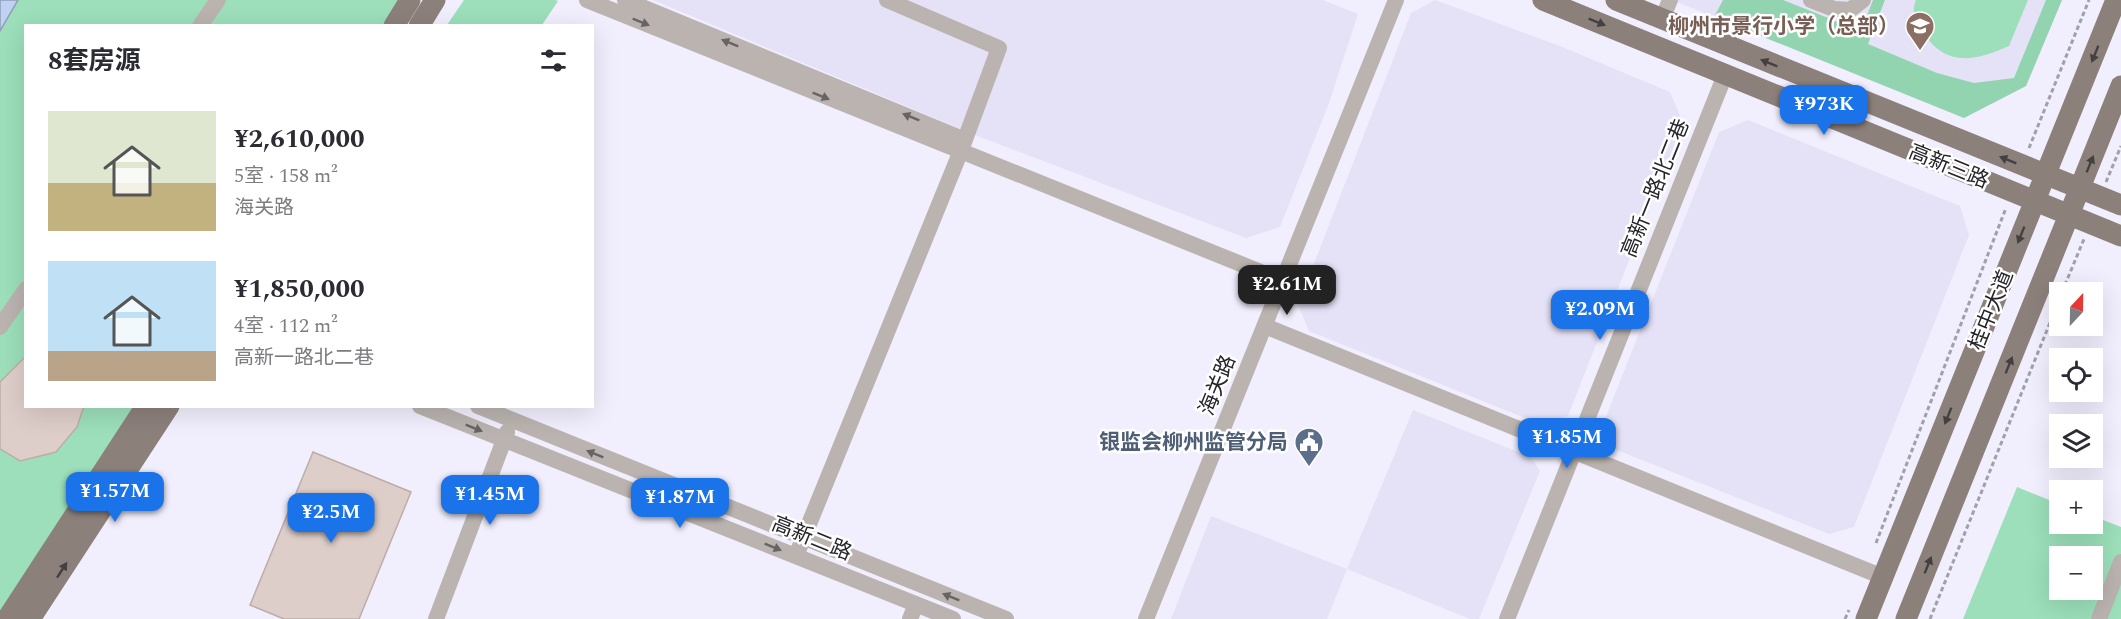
<!DOCTYPE html>
<html lang="zh">
<head>
<meta charset="utf-8">
<style>
  :root { --surface:#fff; --page:#f2f2f3; --text:#2b2b33; --muted:#7c7c81; --accent:#1a73e8 }
  body { margin:0; font-family:Spectral,"Noto Sans SC",serif; background:var(--page); color:var(--text); height:100vh; display:flex; flex-direction:column; font-size:22px; white-space:nowrap }
  * { box-sizing:border-box; margin:0 }
  p { font-size:20px; color:var(--muted) }
  .icon { flex:none; width:33px; height:33px; fill:none; stroke:currentColor; stroke-width:2; stroke-linecap:round; stroke-linejoin:round }
  .map { position:relative; flex:1; overflow:hidden }
  .sheet { position:absolute; left:24px; top:24px; width:570px; height:384px; display:flex; flex-direction:column; background:var(--surface); border-radius:0px; box-shadow:0 6px 24px #0002 }
  .sheet>* { flex:none }
  .needle { width:39px; rotate:22deg }
  .buttons { position:absolute; left:2049px; top:282px; display:grid; gap:12px }
  .buttons a { display:grid; place-items:center; width:54px; height:54px; border-radius:0px; background:var(--surface); box-shadow:0 6px 24px #0002; font-size:30px }
  .price { position:absolute; translate:-50% -51px; padding:0 14px; border-radius:12px; background:var(--accent); color:#fff; font-size:20px; line-height:39px; filter:drop-shadow(0 2px 3px #0008) }
  .price::after { content:''; position:absolute; left:50%; top:36px; width:18px; height:14px; margin-left:-9px; background:inherit; clip-path:polygon(0 0,100% 0,50% 100%) }
  .price.current { background:#222; color:#fff }
  ul { padding:0; list-style:none }
  li { display:flex; align-items:center; gap:18px; height:150px; padding:0 24px }
  li span { display:grid; place-items:center; flex:none; width:168px; height:120px; border-radius:0px; color:#555 }
  li>.icon { margin-inline-start:auto }
  span .icon { width:72px; height:72px; fill:#fffc; stroke-width:1 }
  li b { font-size:26px }
  h2 { display:flex; justify-content:space-between; align-items:center; height:72px; padding:0 24px; font-size:26px }
  .map>svg:first-child { display:block }
  .built { fill:#e5e2f7 }
  .green { fill:#9cdfba; fill-rule:evenodd }
  .forest { fill:#91d4af }
  .water { fill:#bfd2f4; stroke:#909eb7; stroke-width:1.5 }
  .building { fill:#dececa; stroke:#bdada9; stroke-width:1.5 }
  .lines { fill:none; stroke-linecap:round; stroke-linejoin:round }
  .path { stroke:#a19faa; stroke-width:3; stroke-dasharray:4.5 3; stroke-linecap:butt }
  .minor { stroke:#bab3b0; stroke-width:16 }
  .major { stroke:#8c807b; stroke-width:21 }
  .oneway { fill:#686466 }
  .oneway2 { fill:#434042 }
  .labels { text-anchor:middle; stroke-width:5; stroke-linejoin:round; paint-order:stroke }
  .education-label { font-size:21px; font-weight:bold; fill:#785e54; stroke:#fefefe; text-anchor:end }
  .street-label { font-size:21px; fill:#242429; stroke:#fefefe }
  .service-label { font-size:21px; font-weight:bold; fill:#4e5e75; stroke:#fefefe; text-anchor:end }
</style>
</head>
<body>
<div class="map">
<svg width="2121" height="619" viewBox="0 0 2121 619">
  <rect width="100%" height="100%" fill="#f1effd"/>
  <path class="built" d="M653,0H1323L1358,14L1329,103L1280,227L1246,238L980,137Z
    M1435,0L1560,46L1670,92L1683,123L1568,416L1542,425L1309,331L1298,305L1411,13Z
    M1672,0H2062L2026,86L1964,118Z
    M1748,120L1960,206L1969,235L1854,527L1829,534L1614,449L1603,424L1719,132Z
    M1413,410L1531,457L1540,471L1479,619H1470L1347,569L1327,619H1171L1211,516L1347,569Z"/>
  <path class="green" d="M18,0H410L394,25L26,26V406L146,407L0,619V31Z
    M464,0H555L558,1L542,25H447Z
    M1916,0H2028L2009,46C1973,62 1945,67 1922,31C1915,21 1911,11 1916,0Z
    M2017,487L2059,504L2060,524H2092L2093,516L2121,527V619H1963ZM2060,556H2092V590H2060Z"/>
  <path class="forest" d="M1723,0H1783L1861,31L1873,0H1885L1868,44L1937,73L1974,83L2014,78L2046,0H2062L2026,86L1964,118L1714,17Z"/>
  <path class="water" d="M0,0H18L0,31Z"/>
  <path class="building" d="M26,356V406H84L77,427L56,452L20,461L0,449V382Z
    M313,452L411,492L359,619H284L250,605Z"/>
  <g class="lines">
    <path class="path" d="M2029,148L2089,0
      M2106,182L2121,146
      M2062,292L2084,239
      M1876,543L2006,208
      M1845,619L1849,610
      M1930,619L2060,298"/>
    <path class="minor" d="M587,0L1283,281
      M625,0L965,140
      M1811,0L1834,9L1850,10L1863,0
      M1662,19L1670,0
      M200,26L218,0
      M1265,326L1883,577
      M0,327L26,289
      M420,406L953,619
      M478,406L1006,619
      M796,556L960,153L999,48L887,0
      M436,619L507,432
      M910,619L916,604
      M1146,619L1396,0
      M1507,619L1725,75
      M2099,619L2121,562"/>
    <path class="major" d="M1543,0L2121,236
      M1616,0L2121,205
      M394,26L410,0
      M419,26L435,0
      M7,619L146,406
      M30,619L169,406
      M1866,619L2116,0
      M1906,619L2121,86"/>
  </g>
  <defs><path id="oneway-solid" d="M-6-.8H1V-3.2L6.5 0L1 3.2V.8H-6Z" transform="scale(1.5)"/></defs>
  <g class="oneway">
    <use href="#oneway-solid" transform="translate(641 22) rotate(22)"/>
    <use href="#oneway-solid" transform="translate(730 43) rotate(-158)"/>
    <use href="#oneway-solid" transform="translate(821 96) rotate(22)"/>
    <use href="#oneway-solid" transform="translate(911 117) rotate(-158)"/>
    <use href="#oneway-solid" transform="translate(474 428) rotate(22)"/>
    <use href="#oneway-solid" transform="translate(595 454) rotate(-158)"/>
    <use href="#oneway-solid" transform="translate(773 547) rotate(22)"/>
    <use href="#oneway-solid" transform="translate(951 597) rotate(-158)"/>
  </g>
  <g class="oneway2">
    <use href="#oneway-solid" transform="translate(1597 22) rotate(22)"/>
    <use href="#oneway-solid" transform="translate(2095 54) rotate(112)"/>
    <use href="#oneway-solid" transform="translate(1769 63) rotate(-158)"/>
    <use href="#oneway-solid" transform="translate(2008 160) rotate(-158)"/>
    <use href="#oneway-solid" transform="translate(2090 164) rotate(-68)"/>
    <use href="#oneway-solid" transform="translate(2021 235) rotate(112)"/>
    <use href="#oneway-solid" transform="translate(2009 365) rotate(-68)"/>
    <use href="#oneway-solid" transform="translate(1948 416) rotate(112)"/>
    <use href="#oneway-solid" transform="translate(1928 565) rotate(-68)"/>
    <use href="#oneway-solid" transform="translate(62 570) rotate(-57)"/>
  </g>
  <defs>
    <g id="school-pin" transform="scale(1.5)"><path d="M0 17L-7.5 6A9.5 9.5 0 1 1 7.5 6Z" fill="#8d6e63" stroke="#fefefe"/><path d="M0-5L7-2L0 1L-7-2ZM-4 1L0 2.5L4 1V4Q0 6-4 4Z" fill="#fff"/></g>
    <g id="civic-pin" transform="scale(1.5)"><path d="M0 17L-7.5 6A9.5 9.5 0 1 1 7.5 6Z" fill="#5c6f8a" stroke="#fefefe"/><path d="M-.6-6.5H3V-4.5H.6V-3L4-1V1h2V6H-6V1h2V-1L-.6-3ZM-1.2 2.5V6h2.4V2.5Z" fill="#fff"/></g>
  </defs>
  <g fill-rule="evenodd">
    <use href="#school-pin" x="1920" y="26"/>
    <use href="#civic-pin" x="1309" y="442"/>
  </g>
  <g class="labels">
    <g class="education-label">
      <text x="1899" y="33">柳州市景行小学（总部）</text>
    </g>
    <g class="street-label">
      <text transform="translate(1949 166) rotate(22)" y="7">高新三路</text>
      <text transform="translate(1655 188) rotate(-68)" y="7">高新一路北二巷</text>
      <text transform="translate(1991 310) rotate(-68)" y="7">桂中大道</text>
      <text transform="translate(1217 385) rotate(-68)" y="7">海关路</text>
      <text transform="translate(812 538) rotate(22)" y="7">高新二路</text>
    </g>
    <g class="service-label">
      <text x="1288" y="449">银监会柳州监管分局</text>
    </g>
  </g>
</svg>
<div class="buttons">
<a><svg class="needle" viewBox="-14 -14 28 28"><path d="M0-13l5 13h-10z" fill="#e53935"/><path d="M0 13l5-13h-10z" fill="#7c7c81"/></svg></a>
<a><svg class="icon" aria-label="locate" viewBox="0 0 24 24"><circle cx="12" cy="12" r="6"/><path d="M12 2v4M12 18v4M2 12h4M18 12h4"/></svg></a>
<a><svg class="icon" aria-label="layers" viewBox="0 0 24 24"><path d="M12 4l9 5-9 5-9-5zM3 14l9 5 9-5"/></svg></a>
<a>+</a>
<a>−</a>
</div>
<b class="price" style="left:1824px;top:136px">¥973K</b>
<b class="price current" style="left:1287px;top:316px">¥2.61M</b>
<b class="price" style="left:1600px;top:341px">¥2.09M</b>
<b class="price" style="left:1567px;top:469px">¥1.85M</b>
<b class="price" style="left:115px;top:523px">¥1.57M</b>
<b class="price" style="left:490px;top:526px">¥1.45M</b>
<b class="price" style="left:680px;top:529px">¥1.87M</b>
<b class="price" style="left:331px;top:544px">¥2.5M</b>
<section class="sheet">
<h2>8套房源<svg class="icon" aria-label="filters" viewBox="0 0 24 24"><path d="M4 7h16M4 17h16"/><circle cx="9" cy="7" r="2"/><circle cx="15" cy="17" r="2"/></svg></h2>
<ul>
<li><span style="background:linear-gradient(#dfe7d0 60%,#c2b280 0)"><svg class="icon" aria-label="home" viewBox="0 0 24 24"><path d="M3 11l9-7 9 7M6 9v11h12V9"/></svg></span><div><b>¥2,610,000</b><p>5室 · 158 m²</p><p>海关路</p></div></li>
<li><span style="background:linear-gradient(#bfe0f5 75%,#b9a48a 0)"><svg class="icon" aria-label="home" viewBox="0 0 24 24"><path d="M3 11l9-7 9 7M6 9v11h12V9"/></svg></span><div><b>¥1,850,000</b><p>4室 · 112 m²</p><p>高新一路北二巷</p></div></li>
</ul>
</section>
</div>
</body>
</html>
